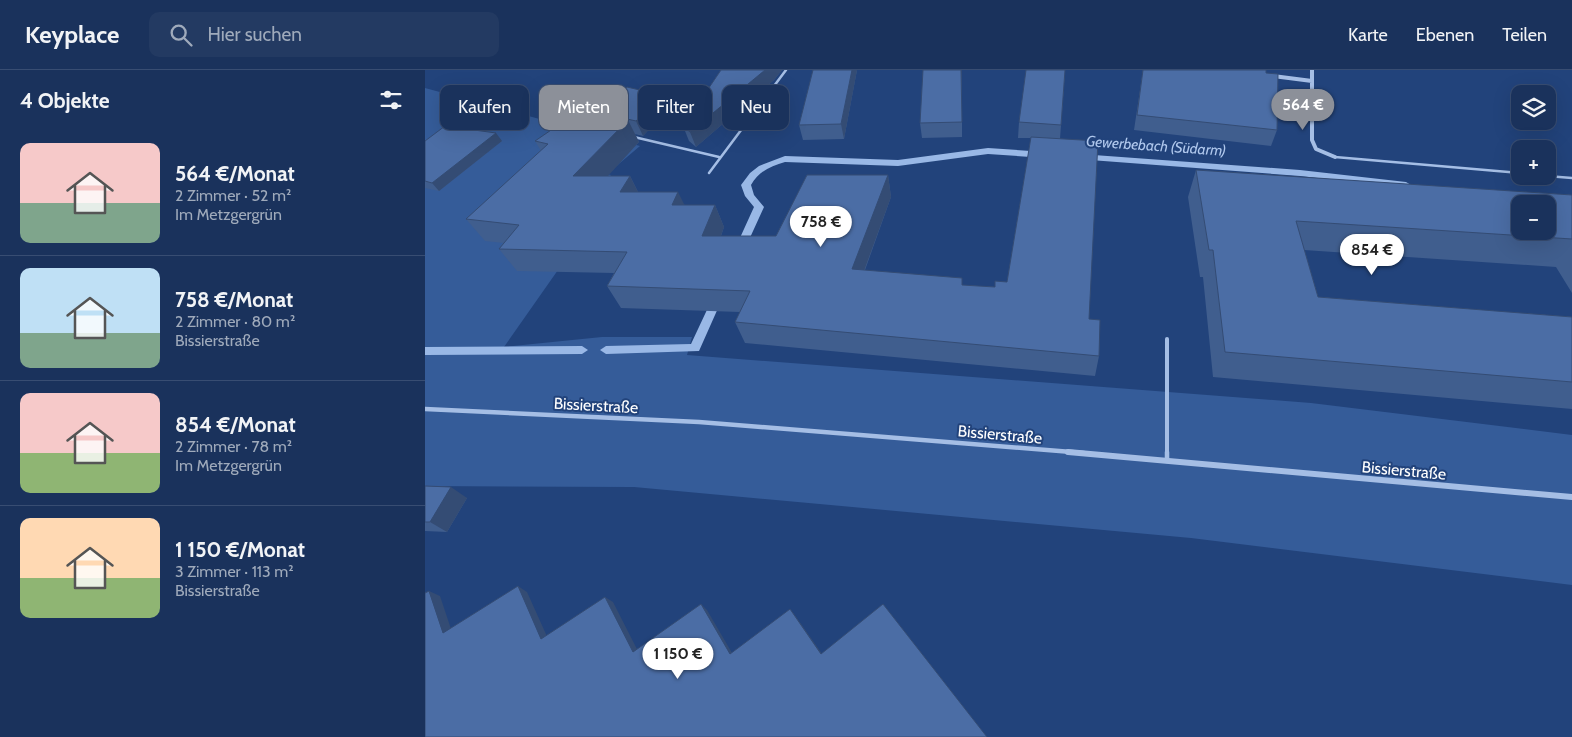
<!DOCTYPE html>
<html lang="de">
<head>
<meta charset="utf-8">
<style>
  :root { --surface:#1a325c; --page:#233a62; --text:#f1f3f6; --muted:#9faabb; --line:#384d72; --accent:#8c9099 }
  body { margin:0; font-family:Cabin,sans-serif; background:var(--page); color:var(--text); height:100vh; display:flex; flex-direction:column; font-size:19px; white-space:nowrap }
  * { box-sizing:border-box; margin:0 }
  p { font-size:16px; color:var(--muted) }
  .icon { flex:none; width:28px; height:28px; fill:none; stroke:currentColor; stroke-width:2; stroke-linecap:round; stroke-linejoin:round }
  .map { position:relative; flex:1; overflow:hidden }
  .details { display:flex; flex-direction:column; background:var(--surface); width:425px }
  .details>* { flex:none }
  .top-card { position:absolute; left:15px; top:15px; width:475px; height:45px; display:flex; gap:10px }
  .fabs { position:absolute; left:1086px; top:15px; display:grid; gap:10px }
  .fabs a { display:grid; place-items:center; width:45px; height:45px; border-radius:10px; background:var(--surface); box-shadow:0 5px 20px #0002,0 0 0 1px var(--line); font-size:25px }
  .price { position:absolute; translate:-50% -42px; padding:0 11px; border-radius:18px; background:#fff; color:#222; font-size:16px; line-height:32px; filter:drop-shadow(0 1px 2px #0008) }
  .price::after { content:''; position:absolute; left:50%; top:30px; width:15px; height:11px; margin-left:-8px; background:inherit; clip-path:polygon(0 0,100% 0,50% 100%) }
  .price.on { background:var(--accent); color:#fff }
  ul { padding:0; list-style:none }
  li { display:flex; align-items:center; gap:15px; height:125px; padding:0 20px }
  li+li { border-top:1px solid var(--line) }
  li span { display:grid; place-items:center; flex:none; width:140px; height:100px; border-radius:10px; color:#555 }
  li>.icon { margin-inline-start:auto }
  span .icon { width:60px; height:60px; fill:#fffc; stroke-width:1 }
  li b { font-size:21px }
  h2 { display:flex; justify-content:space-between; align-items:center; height:60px; padding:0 20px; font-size:21px }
  .chip { padding:0 18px; border-radius:10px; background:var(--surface); box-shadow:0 5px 20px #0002,0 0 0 1px var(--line); font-size:18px; line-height:45px }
  .chip.on { background:var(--accent); color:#fff }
  header { display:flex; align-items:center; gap:30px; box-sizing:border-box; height:70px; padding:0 25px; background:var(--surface); border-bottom:1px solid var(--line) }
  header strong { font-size:24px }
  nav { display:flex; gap:28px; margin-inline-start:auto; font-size:18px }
  .search { width:350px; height:45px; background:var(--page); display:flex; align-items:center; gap:12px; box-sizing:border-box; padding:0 18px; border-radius:10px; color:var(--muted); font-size:19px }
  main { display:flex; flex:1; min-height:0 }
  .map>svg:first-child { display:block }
  .green { fill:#355c99 }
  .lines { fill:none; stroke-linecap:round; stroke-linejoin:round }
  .stream { fill:#99b8e6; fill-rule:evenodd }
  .service-far2 { stroke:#a5bee5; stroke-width:2.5 }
  .service-far1 { stroke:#a5bee5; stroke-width:4 }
  .service { stroke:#a5bee5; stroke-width:4.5 }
  .minor-far2 { stroke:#a5bee5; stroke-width:4 }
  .minor-far1 { stroke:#a5bee5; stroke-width:4.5 }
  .minor { stroke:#a5bee5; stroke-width:6 }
  .wall { fill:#405e8e }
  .shaded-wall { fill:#344c74 }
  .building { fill:#4b6da5; stroke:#344c74; fill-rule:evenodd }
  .labels { text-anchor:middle; stroke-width:4; stroke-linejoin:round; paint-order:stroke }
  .far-water-label { font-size:15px; font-style:italic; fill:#b0c8ed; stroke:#22437b }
  .street-label { font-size:16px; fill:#fff; stroke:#22437b }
</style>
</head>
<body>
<header>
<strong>Keyplace</strong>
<div class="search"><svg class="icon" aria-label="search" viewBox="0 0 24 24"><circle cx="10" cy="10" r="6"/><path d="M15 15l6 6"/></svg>Hier suchen</div>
<nav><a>Karte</a><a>Ebenen</a><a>Teilen</a></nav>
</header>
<main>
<section class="details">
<h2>4 Objekte<svg class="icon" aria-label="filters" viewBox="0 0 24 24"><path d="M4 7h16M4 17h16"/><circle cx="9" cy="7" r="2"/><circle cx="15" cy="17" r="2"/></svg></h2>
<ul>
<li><span style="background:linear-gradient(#f6c9c9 60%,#7fa58c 0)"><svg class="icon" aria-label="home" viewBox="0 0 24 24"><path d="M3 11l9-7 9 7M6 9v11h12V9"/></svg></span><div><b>564 €/Monat</b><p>2 Zimmer · 52 m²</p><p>Im Metzgergrün</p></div></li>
<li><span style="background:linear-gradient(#bfe0f5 65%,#7fa58c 0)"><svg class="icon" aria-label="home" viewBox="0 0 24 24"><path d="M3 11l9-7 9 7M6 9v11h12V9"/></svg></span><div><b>758 €/Monat</b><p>2 Zimmer · 80 m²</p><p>Bissierstraße</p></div></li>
<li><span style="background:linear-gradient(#f6c9c9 60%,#8fb573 0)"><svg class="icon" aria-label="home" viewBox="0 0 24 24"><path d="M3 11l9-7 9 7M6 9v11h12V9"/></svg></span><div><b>854 €/Monat</b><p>2 Zimmer · 78 m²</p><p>Im Metzgergrün</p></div></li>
<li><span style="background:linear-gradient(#ffd9b3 60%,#8fb573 0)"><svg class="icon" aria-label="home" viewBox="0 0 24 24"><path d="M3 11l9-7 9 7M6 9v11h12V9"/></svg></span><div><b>1 150 €/Monat</b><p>3 Zimmer · 113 m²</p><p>Bissierstraße</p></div></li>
</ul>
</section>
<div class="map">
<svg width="1147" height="667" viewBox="0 0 1147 667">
  <rect width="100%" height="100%" fill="#22437b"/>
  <path class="green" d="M0,18L215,76L182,104L186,105L167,126L140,190L79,277L177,267H267L262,285L886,333L1147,365V515L766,468L209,417L0,416Z"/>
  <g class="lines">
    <path class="stream" d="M563,78L620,82L624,85L620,88L563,84L473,96L360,92C346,96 334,101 326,115L329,125L339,137L318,183L314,184L309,181L329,137L320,126L316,115L325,103L334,96L360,86L473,90Z
      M655,84L875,100L981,112L986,115L981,118L875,106L652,89L651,87Z
      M293,223L298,227L274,281L181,284L175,280L181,276L266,274L288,227Z
      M157,276L163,280L157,284L0,285V277Z"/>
    <path class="service-far2" d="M209,67L294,87
      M910,87L1095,103
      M284,103L361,0
      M1122,106L1147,108"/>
    <path class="service-far1" d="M742,269V383"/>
    <path class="service" d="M742,382V391"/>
    <path class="minor-far2" d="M887,0V70L891,79L910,87
      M848,6L887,11"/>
    <path class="minor-far1" d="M0,339L274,352L659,383"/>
    <path class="minor" d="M643,382L1147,427"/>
  </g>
  <path class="wall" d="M296,0H357L349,10L271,77L264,71L258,56Z
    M432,0L419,69L378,70L374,55Z
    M537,0V67L497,68L495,53Z
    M640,0L635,69L664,249L674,286L670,306L320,273L310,252L315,242L196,238L182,216L189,203L92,201L74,179L79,173L60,171L41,149L116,81L110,71L168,42L242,40L218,66L210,64L214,72L182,106H205L213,122L260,135H290L299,157L296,166H351L463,105L466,127L440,200L537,215L570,217L582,212L606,68H593L594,52Z
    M718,0H841V3L852,60L846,76L709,60Z
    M0,71H77L14,121L0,118Z
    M771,100L1147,125V223L1131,197L879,180L893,227L1147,247V339L788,307L778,207H775L763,127Z
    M0,416L42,428L22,462L0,461Z"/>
  <path class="shaded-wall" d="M340,0H357L349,10L271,77L265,62Z
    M427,0H432L419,69L416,54Z
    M536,0H537V67V52Z
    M236,25L242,40L218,66L211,51Z
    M203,50L214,72L162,129L148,106Z
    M71,63L77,71L14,121L7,113Z
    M463,105L466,127L432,220L427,199Z
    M205,106L216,128L195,122Z
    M253,122L264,144L247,135Z
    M290,135L299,157L288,188L277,166Z
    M26,417L42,428L22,462L5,452Z
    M93,516L102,522L125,573L116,569Z
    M4,521L15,526L29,568L18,563Z
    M180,527L188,532L216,587L208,582Z
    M276,534L282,540L310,588L305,584Z
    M365,539L369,544L400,588L396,584Z"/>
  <path class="building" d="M296,0H340L265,62L258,56Z
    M388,0H427L416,54L374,55Z
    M498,0H536L537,52L495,53Z
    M601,0H640L636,55L594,52Z
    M718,0H841V3L853,4L852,60L712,45Z
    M202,17L236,25L211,51L167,41Z
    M157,39L203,50L148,106H205L195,122H253L247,135H290L277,166H351L382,105H463L427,199L537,208V215L570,217V211L582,212L606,67L673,71L664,249L675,250L674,286L310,252L325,221L182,216L202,182L74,179L94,155L41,149L123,74L110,71Z
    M20,56L71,63L7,113L0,111V71Z
    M771,100L1147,125V169L871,151L893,227L1147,247V312L800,282L788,180H784ZM1095,134H1122V161H1095Z
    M0,416L26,417L5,452H0Z
    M93,516L116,569L180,527L208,582L276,534L305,584L365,539L396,584L458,534L562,667H0V523L4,521L18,563Z"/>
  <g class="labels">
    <g class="far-water-label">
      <text transform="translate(731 76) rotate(4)" y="5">Gewerbebach (Südarm)</text>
    </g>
    <g class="street-label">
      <text transform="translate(171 335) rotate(3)" y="6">Bissierstraße</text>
      <text transform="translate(575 364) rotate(5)" y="6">Bissierstraße</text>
      <text transform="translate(979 400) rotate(5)" y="6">Bissierstraße</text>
    </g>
  </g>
</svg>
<div class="fabs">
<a><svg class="icon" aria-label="layers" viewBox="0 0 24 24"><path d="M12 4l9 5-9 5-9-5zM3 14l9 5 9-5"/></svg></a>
<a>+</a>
<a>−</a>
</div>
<b class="price on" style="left:878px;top:61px">564 €</b>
<b class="price" style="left:396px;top:178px">758 €</b>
<b class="price" style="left:947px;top:206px">854 €</b>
<b class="price" style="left:253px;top:610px">1 150 €</b>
<div class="top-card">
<a class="chip">Kaufen</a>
<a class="chip on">Mieten</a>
<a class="chip">Filter</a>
<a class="chip">Neu</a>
</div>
</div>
</main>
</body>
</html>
